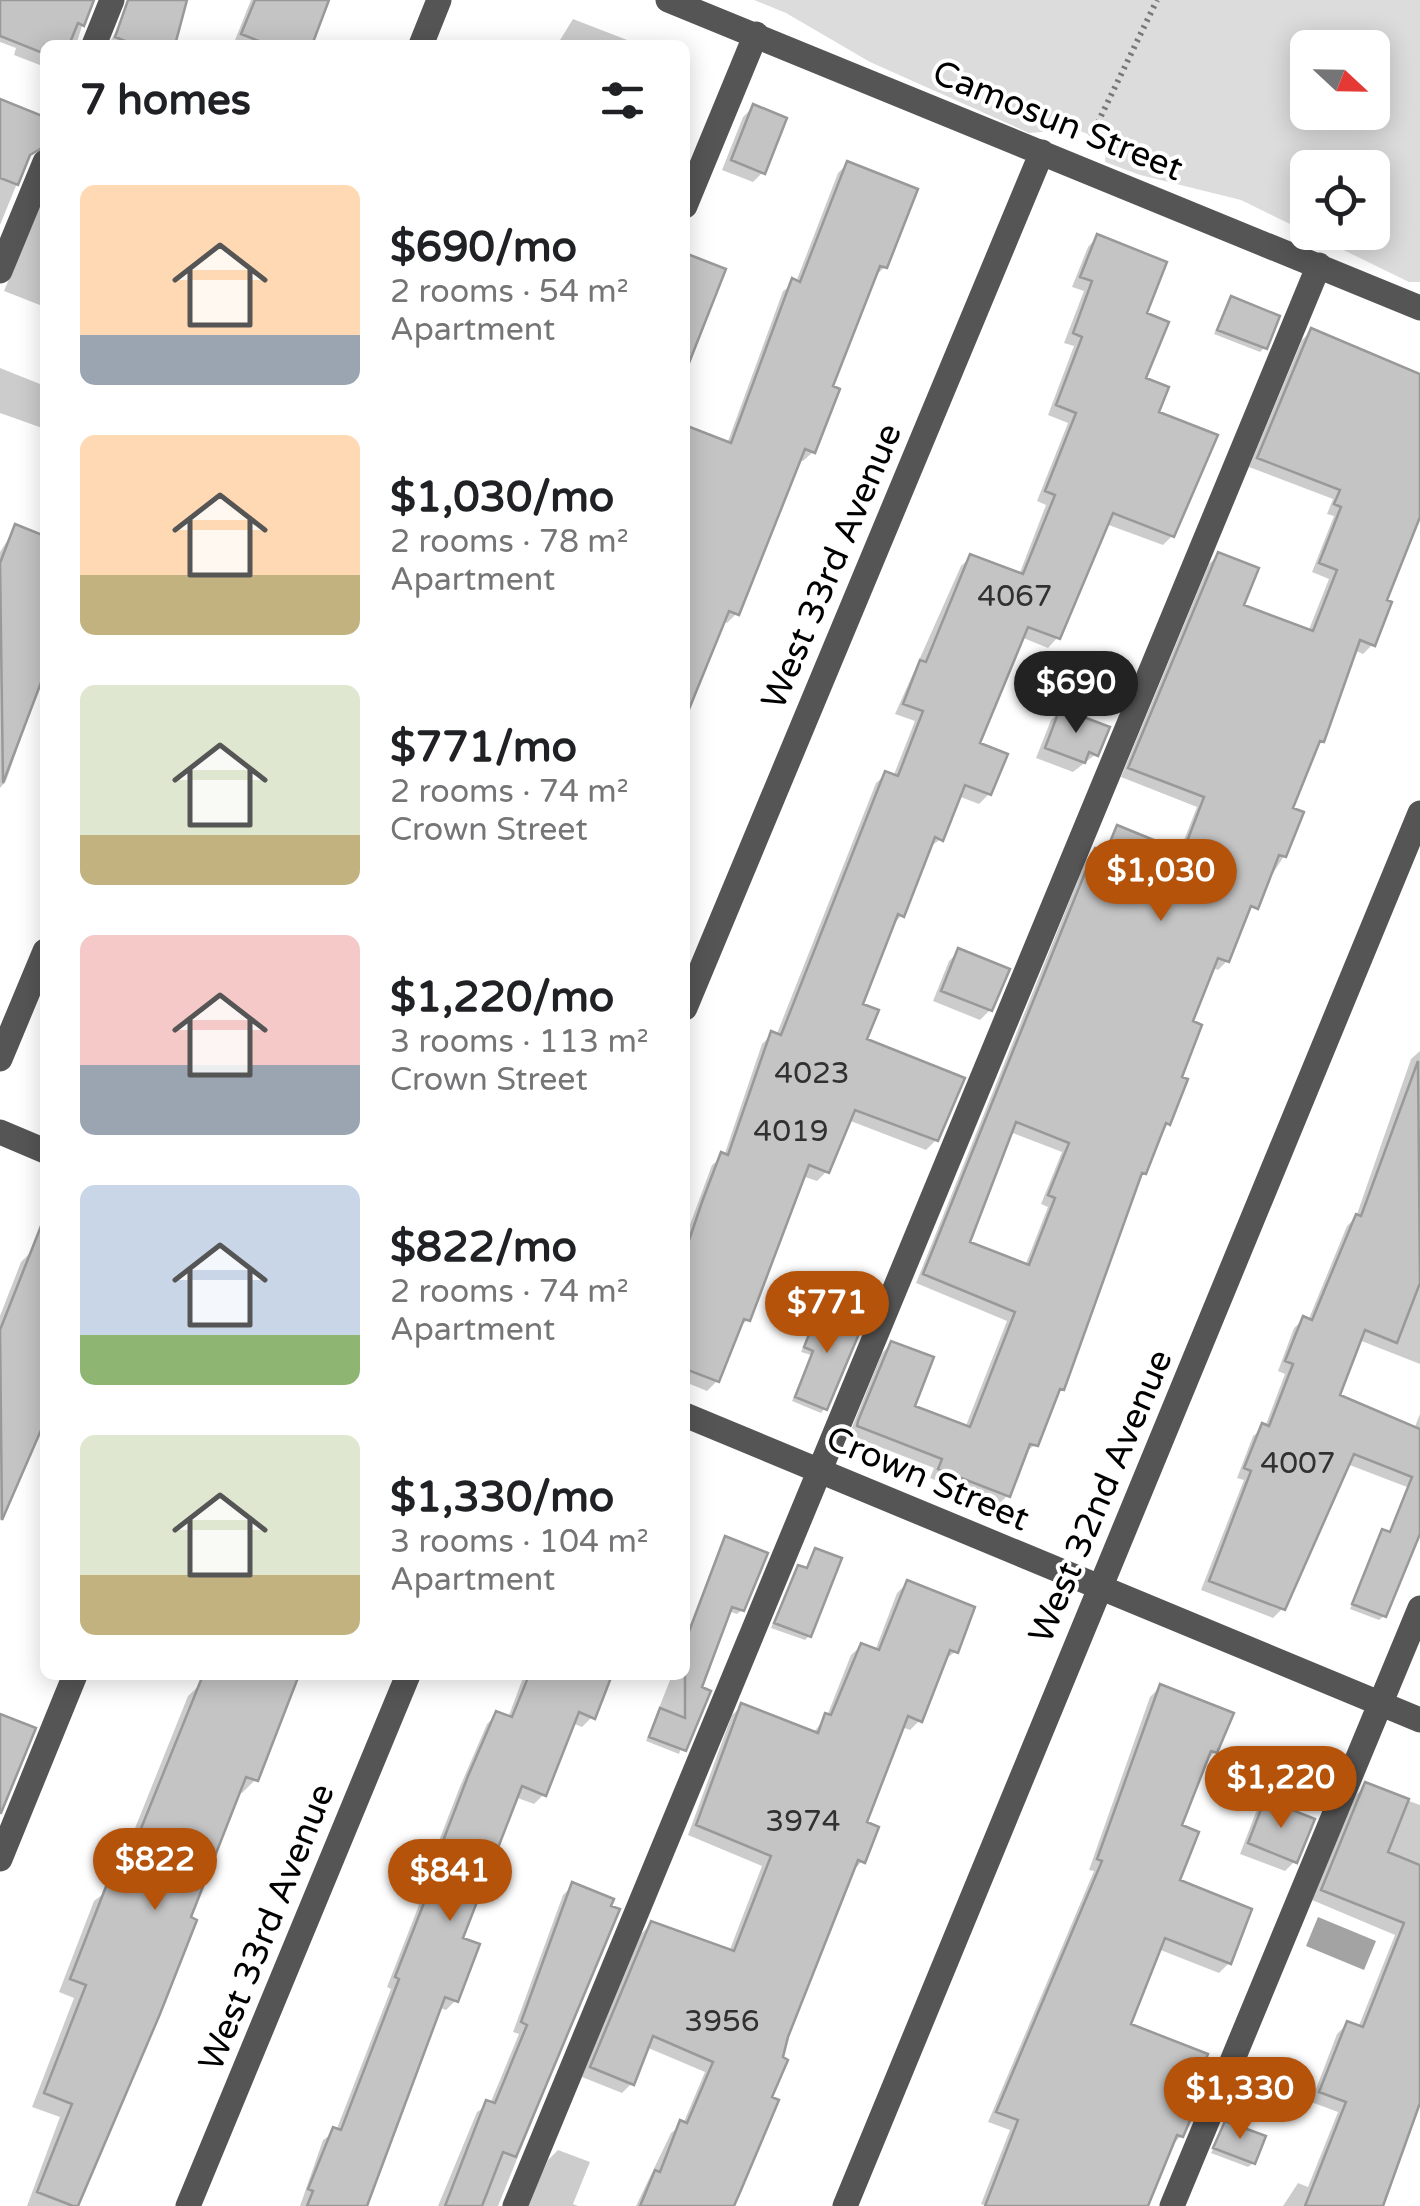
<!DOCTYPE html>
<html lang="en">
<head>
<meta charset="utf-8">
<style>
  :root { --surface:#fff; --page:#f2f2f2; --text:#202124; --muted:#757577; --accent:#b45309 }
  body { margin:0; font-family:"Varela Round",sans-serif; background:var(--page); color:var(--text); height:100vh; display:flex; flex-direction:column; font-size:38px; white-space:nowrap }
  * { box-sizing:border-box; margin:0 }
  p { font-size:32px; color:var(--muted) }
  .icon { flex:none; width:55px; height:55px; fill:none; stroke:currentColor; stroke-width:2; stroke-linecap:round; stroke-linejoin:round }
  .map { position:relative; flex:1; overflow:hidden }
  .panel { position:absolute; left:40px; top:40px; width:650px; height:1640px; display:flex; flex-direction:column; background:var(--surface); border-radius:15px; box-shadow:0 5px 25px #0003 }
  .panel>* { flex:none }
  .needle { width:65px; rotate:112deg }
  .tools { position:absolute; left:1290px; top:30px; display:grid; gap:20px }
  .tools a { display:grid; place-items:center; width:100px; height:100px; border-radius:15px; background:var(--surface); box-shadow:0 5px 25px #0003; font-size:50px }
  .price { position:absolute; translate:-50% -85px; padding:0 22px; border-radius:35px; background:var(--accent); color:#fff; font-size:32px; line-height:65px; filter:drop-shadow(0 2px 5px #0008) }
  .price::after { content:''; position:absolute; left:50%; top:60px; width:30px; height:22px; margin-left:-15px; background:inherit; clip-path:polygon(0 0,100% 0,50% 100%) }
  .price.current { background:#222; color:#fff }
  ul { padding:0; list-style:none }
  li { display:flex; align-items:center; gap:30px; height:250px; padding:0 40px }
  li span { display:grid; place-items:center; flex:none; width:280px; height:200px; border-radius:15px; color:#555 }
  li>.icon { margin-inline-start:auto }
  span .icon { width:120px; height:120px; fill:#fffc; stroke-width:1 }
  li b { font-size:42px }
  h2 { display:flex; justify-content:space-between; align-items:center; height:120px; padding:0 40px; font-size:42px }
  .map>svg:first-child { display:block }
  .green { fill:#dcdcdc; fill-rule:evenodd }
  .water { fill:#a3a3a3 }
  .shadow { fill:#0003; fill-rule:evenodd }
  .building { fill:#c4c4c4; stroke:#999; stroke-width:2.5; fill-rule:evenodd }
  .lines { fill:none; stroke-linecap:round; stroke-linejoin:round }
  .path { stroke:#777; stroke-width:6; stroke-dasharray:2.5 5; stroke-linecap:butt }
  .minor { stroke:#555; stroke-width:25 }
  .labels { text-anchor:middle; stroke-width:8; stroke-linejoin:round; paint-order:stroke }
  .number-label { font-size:30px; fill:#313131 }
  .street-label { font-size:35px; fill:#000; stroke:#fff }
</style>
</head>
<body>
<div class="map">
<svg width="1420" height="2206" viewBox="0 0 1420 2206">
  <rect width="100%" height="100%" fill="#fff"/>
  <path class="green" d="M754,0H1420V282H1409L1241,200L1140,175L1105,162L1107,142L1051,119L1043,132L1029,133L870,62L786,13ZM1308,48H1372V112H1308ZM1308,168H1372V232H1308Z"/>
  <path class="water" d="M1318,1917L1376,1941L1364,1970L1306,1946Z"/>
  <path class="shadow" d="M0,0H23L83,23L76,45H45V67L14,55L16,48L0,42Z
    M135,0H186L171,45H108Z
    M251,0H325L307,45H233Z
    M573,19L640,45H557Z
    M753,107L763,172L753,182L722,170L743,117Z
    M0,115L29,154L0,225Z
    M847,164L885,267L875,276L830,388L813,452L803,461L798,459L737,613L727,623L723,621L685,704V428L727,444L783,291L796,282L838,173Z
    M45,192V307L4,291Z
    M1097,237L1144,315L1143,379L1156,413L1172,536L1163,545L1106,524L1057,638L1048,648L1021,637L977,745L989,794L979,804L958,796L941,839L928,848L902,915L892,925L859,1006L864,1041L936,1140L926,1150L848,1120L827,1171L817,1181L802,1176L747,1320L737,1330L717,1381L707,1391L685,1382V1238L712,1165L724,1156L762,1044L772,1034L776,1036L876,783L886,774L893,777L915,721L895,714L961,566L971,557L1019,575L1046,505L1037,501L1068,423L1048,415L1074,346L1064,343L1084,291L1072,287L1088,247Z
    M1231,299L1264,348L1260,352L1214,334Z
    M1311,331L1420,375V510L1383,601L1372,645L1363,654L1354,650L1321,741L1290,809L1284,856L1246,916L1227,961L1218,970L1211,967L1190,1023L1168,1123L1137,1180L1062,1389L1054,1397L1035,1445L1024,1453L1007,1496L998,1505L930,1478L934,1468L849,1435L882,1353L892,1343L912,1408L965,1428L1007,1321L916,1283L1086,860L1096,851L1101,853L1117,828L1179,853L1197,807L1121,777L1209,564L1218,555L1241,606L1308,632L1329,579L1312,572L1334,516L1327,514L1333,499L1249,467L1302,340ZM1010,1132L1062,1152L1041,1204L1048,1207L1025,1266L967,1243Z
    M0,368L45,386V429L0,413Z
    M16,527L43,538L45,534V670L6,781L0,788V552Z
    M1061,710L1096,754L1073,772L1036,758L1051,720Z
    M959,951L990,1010L980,1020L933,1001L949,961Z
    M1420,1051V1364L1359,1340L1337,1396L1414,1429L1420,1414V1492L1347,1464L1282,1609L1273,1618L1201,1590L1244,1480L1237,1478L1253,1436L1265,1427L1285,1374L1278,1371L1294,1328L1304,1319L1308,1321L1347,1226L1356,1217L1411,1059Z
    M33,1250L45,1254V1411L0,1521V1316L21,1262Z
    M821,1307L825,1408L821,1413L792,1401L811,1355L801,1352Z
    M1382,1532L1384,1616L1379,1620L1350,1609Z
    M726,1539L742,1610L737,1614L728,1611L679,1754L646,1741L672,1675H685V1640Z
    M816,1551L809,1636L805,1640L771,1628L794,1572L799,1568L805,1570Z
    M907,1583L955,1652L943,1661L920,1720L910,1730L902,1727L864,1823L862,1861L853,1871L786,2036L732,2206H636L671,2133L683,2124L705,2072L646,2047L632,2083L622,2093L582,2077L641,1934L651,1924L729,1952L762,1866L688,1835L732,1715L742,1706L813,1733L827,1716L851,1655L861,1646L875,1651L897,1593Z
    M210,1675H297L255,1780L242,1793L238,1791L75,2206H27L60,2117L32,2107L74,1998L59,1992L94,1901L111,1888L188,1696Z
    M524,1675H609L592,1717L582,1727L572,1723L544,1794L534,1804L515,1797L460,1939L456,2000L446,2010L438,2007L364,2206H300L323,2140L336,2131L391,1989L387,1987L419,1905L415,1903L459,1789L487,1724L497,1714L508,1718Z
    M1160,1687L1215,1752L1204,1763L1179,1826L1176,1882L1229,1963L1219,1973L1158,1949L1128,2025L1184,2108L1181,2136L1171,2146L1145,2206H986L981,2204L1010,2130L988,2122L1094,1871L1089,1870L1150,1697Z
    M1366,1785L1420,1805V2099L1381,2206H1283L1298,2183L1308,2187L1338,2112L1311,2102L1337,2034L1347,2024L1358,2028L1395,1935L1312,1900L1356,1795Z
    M1266,1802L1295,1861L1285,1871L1240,1854L1256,1812Z
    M573,1885L617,1911L498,2206H438L477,2112L490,2104L519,2034L513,2032L563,1895Z
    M1226,2124L1253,2163L1248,2167L1211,2153Z
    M558,2150L590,2162L573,2204L578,2206H527L548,2160Z"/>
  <path class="building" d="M0,0H94L84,26L78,23L69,45H45V54L0,36Z
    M128,0H187L175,45H135L115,37Z
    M255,0H329L312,45H269L241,34Z
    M0,99L45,117V146L30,155L18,185L0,178Z
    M753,104L787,118L765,174L731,160Z
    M847,161L918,189L887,268L880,266L833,386L840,389L815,453L805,449L739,615L729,611L685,719V425L731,443L792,278L800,282Z
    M1097,234L1167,262L1147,313L1169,322L1146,378L1169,387L1159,412L1218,435L1174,537L1113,513L1060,639L1028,627L980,743L1008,754L991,795L965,785L943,841L935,837L904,917L898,914L863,1004L879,1010L867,1039L965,1078L938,1141L855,1110L829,1173L809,1165L750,1321L744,1319L719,1382L685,1369V1252L702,1202L721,1152L728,1155L771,1031L781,1035L885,771L898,776L923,711L903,704L920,660L926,662L970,554L1023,574L1055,495L1045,491L1076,413L1056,405L1082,337L1073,333L1092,281L1080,277Z
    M685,253L726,269L687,368H685Z
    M1231,296L1280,316L1267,349L1217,330Z
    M1311,328L1420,374V517L1387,600L1392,602L1375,646L1360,640L1324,742L1320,741L1293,808L1304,812L1286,857L1279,855L1258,909L1251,906L1229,962L1218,958L1193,1021L1202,1025L1182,1077L1188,1079L1170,1125L1166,1123L1146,1174L1142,1173L1064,1390L1060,1389L1038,1446L1030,1444L1010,1497L938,1469L942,1459L857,1426L858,1421L891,1341L934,1357L915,1406L970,1427L1015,1312L923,1274L1095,848L1106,852L1117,825L1183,852L1204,797L1128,768L1218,552L1259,568L1244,605L1313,631L1337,570L1319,563L1341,507L1334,504L1340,490L1257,458ZM1016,1122L1069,1143L1048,1195L1055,1198L1029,1265L970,1242Z
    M15,524L45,536V672L3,783L0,563Z
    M1060,708L1110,727L1098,756L1089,752L1085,763L1045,748Z
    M958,948L1010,969L992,1011L941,991Z
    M1418,1061L1420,1283L1397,1343L1365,1330L1340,1395L1420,1429V1534L1386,1617L1352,1604L1382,1529L1390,1532L1412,1477L1354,1454L1285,1610L1209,1581L1251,1471L1244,1468L1262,1423L1269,1426L1293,1364L1285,1361L1303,1316L1312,1320L1356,1214L1361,1216Z
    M43,1221L45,1421L2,1520L0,1330Z
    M821,1304L851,1316L848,1324L861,1329L827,1410L795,1397L813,1351L804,1347Z
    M725,1536L768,1553L744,1611L732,1607L702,1687L711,1691L686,1751L649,1737L660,1708L685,1718V1642Z
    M815,1548L842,1558L811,1637L774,1623L798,1565L807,1568Z
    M907,1580L975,1607L958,1653L950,1650L922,1722L908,1716L867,1822L879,1827L865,1863L858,1860L788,2037L783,2057L788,2060L772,2097L779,2100L741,2190L734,2206H640L655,2170L660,2172L680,2120L687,2123L713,2062L653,2036L634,2085L590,2067L651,1921L734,1951L771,1856L696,1825L741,1703L818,1733L825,1713L831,1715L861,1643L879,1650Z
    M203,1675H299L258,1781L246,1777L191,1917L197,1920L160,2014L78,2206H73L37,2192L72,2104L44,2093L86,1985L70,1979L107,1884L117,1888Z
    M529,1675H612L595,1719L579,1712L546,1796L522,1786L463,1938L480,1944L458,2002L445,1997L367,2206H307L313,2191L308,2189L333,2127L341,2130L399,1979L395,1977L427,1895L423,1893L468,1776L496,1711L512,1717Z
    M1160,1684L1234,1713L1217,1753L1211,1751L1182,1825L1199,1832L1180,1880L1252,1909L1231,1964L1165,1938L1131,2024L1208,2054L1187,2106L1195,2109L1183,2137L1177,2135L1148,2206H985L1018,2120L996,2112L1102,1861L1097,1859Z
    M0,1714L36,1728L1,1813H0Z
    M1365,1782L1409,1799L1388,1852L1420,1865V2103L1383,2206H1305L1346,2102L1319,2092L1347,2021L1363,2027L1404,1923L1321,1890Z
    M1265,1799L1315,1819L1297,1863L1248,1843Z
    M572,1882L614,1899L611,1906L620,1909L516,2157L503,2152L482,2206H445L486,2100L495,2103L527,2025L521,2022Z
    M1225,2121L1266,2136L1255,2164L1213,2148Z"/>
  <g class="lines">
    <path class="path" d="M1088,143L1157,0"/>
    <path class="minor" d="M668,0L1420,308
      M94,45L112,0
      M421,45L439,0
      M685,206L756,34
      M0,271L45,162
      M685,1008L1042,152
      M0,1059L45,951
      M0,1132L45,1151
      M685,1415L1420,1720
      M0,1859L75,1675
      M188,2206L408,1675
      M515,2206L1319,265
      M845,2206L1420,813
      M1172,2206L1420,1608"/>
  </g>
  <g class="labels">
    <g class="number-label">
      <text x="1015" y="606">4067</text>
      <text x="812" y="1083">4023</text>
      <text x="791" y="1141">4019</text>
      <text x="1298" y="1473">4007</text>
      <text x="803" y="1831">3974</text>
      <text x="722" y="2031">3956</text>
    </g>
    <g class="street-label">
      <text transform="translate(1058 120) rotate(22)" y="12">Camosun Street</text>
      <text transform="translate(831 566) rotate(-67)" y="12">West 33rd Avenue</text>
      <text transform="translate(928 1478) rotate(23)" y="12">Crown Street</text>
      <text transform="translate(1100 1496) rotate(-67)" y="12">West 32nd Avenue</text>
      <text transform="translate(266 1927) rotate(-68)" y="12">West 33rd Avenue</text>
    </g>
  </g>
</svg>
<div class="tools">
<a><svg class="needle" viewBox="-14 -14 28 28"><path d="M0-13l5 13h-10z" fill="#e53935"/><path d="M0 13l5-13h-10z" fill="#757577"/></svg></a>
<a><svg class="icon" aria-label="locate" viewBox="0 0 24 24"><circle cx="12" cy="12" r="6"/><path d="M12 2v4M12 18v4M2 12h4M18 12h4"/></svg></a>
</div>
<b class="price current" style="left:1076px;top:736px">$690</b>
<b class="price" style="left:1161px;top:924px">$1,030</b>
<b class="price" style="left:827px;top:1356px">$771</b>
<b class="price" style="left:1281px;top:1831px">$1,220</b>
<b class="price" style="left:155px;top:1913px">$822</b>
<b class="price" style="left:450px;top:1924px">$841</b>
<b class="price" style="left:1240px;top:2142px">$1,330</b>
<section class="panel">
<h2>7 homes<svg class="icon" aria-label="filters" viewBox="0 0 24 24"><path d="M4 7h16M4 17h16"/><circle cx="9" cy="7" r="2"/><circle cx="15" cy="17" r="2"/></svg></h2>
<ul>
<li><span style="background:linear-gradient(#ffd9b3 75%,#9aa5b1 0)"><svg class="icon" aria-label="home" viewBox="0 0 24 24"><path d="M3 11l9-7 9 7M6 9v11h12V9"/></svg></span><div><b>$690/mo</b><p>2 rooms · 54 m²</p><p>Apartment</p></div></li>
<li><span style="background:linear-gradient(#ffd9b3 70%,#c2b280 0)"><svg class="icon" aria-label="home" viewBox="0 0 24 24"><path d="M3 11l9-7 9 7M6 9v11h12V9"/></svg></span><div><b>$1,030/mo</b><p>2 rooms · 78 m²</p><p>Apartment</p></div></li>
<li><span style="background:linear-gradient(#dfe7d0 75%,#c2b280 0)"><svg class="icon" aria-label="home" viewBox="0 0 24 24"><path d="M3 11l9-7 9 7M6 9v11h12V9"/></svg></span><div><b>$771/mo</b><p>2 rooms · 74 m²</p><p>Crown Street</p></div></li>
<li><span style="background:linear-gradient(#f6c9c9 65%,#9aa5b1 0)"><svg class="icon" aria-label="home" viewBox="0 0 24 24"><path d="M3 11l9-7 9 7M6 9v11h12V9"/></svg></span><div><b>$1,220/mo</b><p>3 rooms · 113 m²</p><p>Crown Street</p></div></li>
<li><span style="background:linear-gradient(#c9d6e8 75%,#8fb573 0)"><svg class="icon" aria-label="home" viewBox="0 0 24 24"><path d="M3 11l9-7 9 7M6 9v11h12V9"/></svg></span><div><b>$822/mo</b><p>2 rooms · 74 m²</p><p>Apartment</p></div></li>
<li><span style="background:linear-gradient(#dfe7d0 70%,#c2b280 0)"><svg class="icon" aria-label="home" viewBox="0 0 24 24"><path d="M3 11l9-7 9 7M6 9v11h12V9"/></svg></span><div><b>$1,330/mo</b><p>3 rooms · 104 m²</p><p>Apartment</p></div></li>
</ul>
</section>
</div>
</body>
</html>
